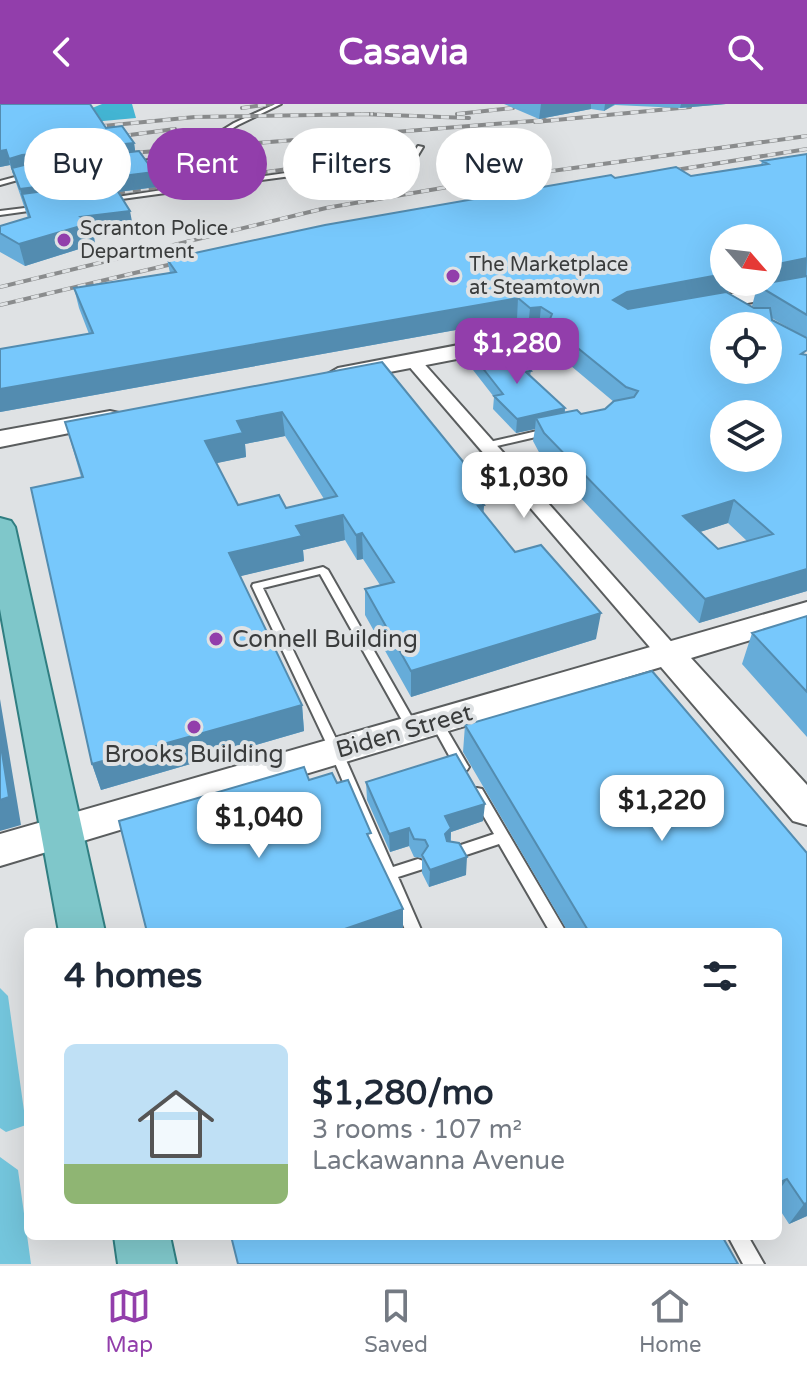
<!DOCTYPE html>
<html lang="en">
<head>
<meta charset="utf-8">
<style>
  :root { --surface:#fff; --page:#f6f6f7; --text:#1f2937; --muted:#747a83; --line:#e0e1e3; --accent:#923eab }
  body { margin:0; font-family:"Varela Round",sans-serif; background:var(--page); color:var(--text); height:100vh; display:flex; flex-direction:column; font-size:30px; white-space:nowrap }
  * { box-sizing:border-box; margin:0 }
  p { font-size:26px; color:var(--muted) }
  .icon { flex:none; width:44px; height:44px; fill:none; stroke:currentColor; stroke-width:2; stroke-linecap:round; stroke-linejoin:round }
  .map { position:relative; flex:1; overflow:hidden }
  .sheet { position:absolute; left:24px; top:824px; width:758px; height:312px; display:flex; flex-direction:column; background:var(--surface); border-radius:12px; box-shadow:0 8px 32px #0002 }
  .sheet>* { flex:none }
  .hud { position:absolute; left:24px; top:24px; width:760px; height:72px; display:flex; gap:16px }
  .needle { width:52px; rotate:118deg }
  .fabs { position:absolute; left:710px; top:120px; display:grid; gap:16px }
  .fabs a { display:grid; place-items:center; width:72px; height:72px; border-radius:50%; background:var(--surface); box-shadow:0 8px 32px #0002; font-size:40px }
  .price { position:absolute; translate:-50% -68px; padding:0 18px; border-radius:16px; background:#fff; color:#222; font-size:26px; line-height:52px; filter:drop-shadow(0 2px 4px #0008) }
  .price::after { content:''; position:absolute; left:50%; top:48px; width:24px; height:18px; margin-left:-12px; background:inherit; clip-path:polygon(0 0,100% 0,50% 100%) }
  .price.on { background:var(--accent); color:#fff }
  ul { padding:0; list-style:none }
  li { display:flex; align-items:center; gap:24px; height:200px; padding:0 40px }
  li span { display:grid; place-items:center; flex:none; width:224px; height:160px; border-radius:12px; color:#555 }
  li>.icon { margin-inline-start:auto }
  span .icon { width:96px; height:96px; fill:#fffc; stroke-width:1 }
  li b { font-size:34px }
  h2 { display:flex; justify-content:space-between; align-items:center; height:96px; padding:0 40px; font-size:34px }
  .chip { padding:0 28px; border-radius:36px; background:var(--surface); box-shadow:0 8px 32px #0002; font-size:28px; line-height:72px }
  .chip.on { background:var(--accent); color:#fff }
  header { display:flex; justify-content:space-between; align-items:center; height:104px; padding:0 40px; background:var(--accent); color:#fff; font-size:36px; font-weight:700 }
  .menu { display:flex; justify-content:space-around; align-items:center; height:112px; border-top:2px solid var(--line); background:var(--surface); font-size:22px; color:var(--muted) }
  .menu a { display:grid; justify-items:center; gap:4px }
  .menu .on { color:var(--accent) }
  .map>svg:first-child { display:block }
  .green { fill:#74c6dd }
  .forest { fill:#43b5d3 }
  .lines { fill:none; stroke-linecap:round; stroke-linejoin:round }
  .service-casing { stroke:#5a5d5e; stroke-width:4 }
  .minor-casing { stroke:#5a5d5e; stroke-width:4 }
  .secondary-casing { stroke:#5a5d5e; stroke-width:4 }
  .primary-casing { stroke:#307e81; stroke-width:4 }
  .service { fill:#fff; fill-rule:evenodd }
  .minor { fill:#fff; fill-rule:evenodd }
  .secondary { fill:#fff; fill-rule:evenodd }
  .primary { fill:#7fc7ca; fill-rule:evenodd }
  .rail-casing { stroke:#8a8c8d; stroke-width:4 }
  .rail { stroke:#dfe2e4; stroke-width:3; stroke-dasharray:8; stroke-linecap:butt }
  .wall { fill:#66acd9; fill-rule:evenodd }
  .shaded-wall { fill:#538cb0 }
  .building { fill:#77c8fc; stroke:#538cb0; stroke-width:2; fill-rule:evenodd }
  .poi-dot { fill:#923eab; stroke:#dfe2e4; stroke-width:3 }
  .labels { text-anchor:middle; stroke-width:8; stroke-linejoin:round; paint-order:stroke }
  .far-poi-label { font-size:20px; fill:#3a3c3c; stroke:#dfe2e4; text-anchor:start }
  .poi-label { font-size:24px; fill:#3a3c3c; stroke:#dfe2e4; text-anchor:start }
  .street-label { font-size:24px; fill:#3a3c3c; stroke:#dfe2e4 }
</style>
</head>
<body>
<header><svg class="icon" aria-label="back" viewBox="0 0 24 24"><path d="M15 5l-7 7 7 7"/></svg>Casavia<svg class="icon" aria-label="search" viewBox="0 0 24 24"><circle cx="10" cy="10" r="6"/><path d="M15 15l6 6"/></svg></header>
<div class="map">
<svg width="807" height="1160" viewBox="0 0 807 1160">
  <rect width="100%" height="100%" fill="#dfe2e4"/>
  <path class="green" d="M0,884L8,892L26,1021L6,1028L0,1024Z
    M0,1053L18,1066L31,1160H0Z"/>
  <path class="forest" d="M102,0H132L136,14L15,25L80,9Z"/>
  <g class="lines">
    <g class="service-casing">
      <path id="service" d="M275,0H281L238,21L185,53L172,55L193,82L321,64L393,61L410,56L418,42L423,43L414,58L394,65L321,68L107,97L104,95L188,82L167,56L132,61L129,59L182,51L234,19Z
        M30,69L32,72L0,81V77Z
        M41,102L43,105L0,111V107Z
        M550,324L553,325V329L488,344L483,341L485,339Z
        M323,463L328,466L418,624L416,627H408L320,470L263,484L342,647L393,763L418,755L423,757L425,761L423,765L398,773L422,828H406L330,647L252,482L253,480Z
        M436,613L440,614L467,660L469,663L467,666H457L430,617L432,614Z
        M477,684L482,685L566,828H550L499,740L454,755L449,753L447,749L449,745L494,730L470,689L472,685Z
        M728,1132H748L764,1160H743Z"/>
    </g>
    <g class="minor-casing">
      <path id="minor" d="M413,252L419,254L676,543L680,549L676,555H660L407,260V254Z"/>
    </g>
    <g class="secondary-casing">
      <path id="secondary" d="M807,176V188L693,209L683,203L693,197Z
        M537,226L548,233L545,238L338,278L326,271L338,264Z
        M110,307L119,309L122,314L119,319L0,343V327Z
        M807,498V519L691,554L807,681V721L793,717L661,563L0,762V730Z"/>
    </g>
    <g class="primary-casing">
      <path id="primary" d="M0,414L11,417L15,423L105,828H59L0,505Z
        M114,1132H170L176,1160H118Z"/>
    </g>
    <use href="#service" class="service"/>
    <use href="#minor" class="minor"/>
    <use href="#secondary" class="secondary"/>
    <use href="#primary" class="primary"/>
    <g class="rail-casing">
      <path id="rail" d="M242,4L271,0
        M361,10L469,14
        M457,10L513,4
        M535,18L690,3
        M83,24L195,13L373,10
        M107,34L175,25
        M119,50L545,16
        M657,69L807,45
        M109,90L288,65
        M0,183L326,104L500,74L807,32
        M0,201L189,156"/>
    </g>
    <use href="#rail" class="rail"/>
  </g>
  <path class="wall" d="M0,0L106,24L134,39L135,47L156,83L118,88L134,128L94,133L95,140L25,162L0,148V122L28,114L10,61L0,63Z
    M504,0H726L680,4L615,1L604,7L591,5L539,15Z
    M807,50V246L801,250L807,487L699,519L541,352L533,337L535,325L516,329L493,305L494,293L473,266L474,253L531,267L530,272L565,304V308L581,310L605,305L614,298L546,241L547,229L539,223L528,225L517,215L0,308V245L89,230L79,204L74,184L170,169L167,155L615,74L691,72L761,61L762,57ZM757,183L752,202L756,204H754L727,188ZM772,214L775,216L794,227L772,216ZM728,419L747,437L718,445L700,428Z
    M382,258L484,401L483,409L515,448L596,535L411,593L365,511V485L380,481L363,455L357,456L345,436L303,446L304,457L240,472L302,601L304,627L101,686L92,660L81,373L65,318ZM285,332L324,395L286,404L238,401L216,359L246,353L245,340Z
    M807,512V633L742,560L752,529Z
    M652,567L807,749V1112L789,1120L778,1103V828H568L463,648L465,621Z
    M366,678L483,717L451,728V737L466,771L429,783L422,769V754L414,753L409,742L390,748L367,696Z"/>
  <path class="shaded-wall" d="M541,0H591V5L539,15Z
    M605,0H615L604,7Z
    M681,0H726L680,4Z
    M134,39L136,53L13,70L9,55L22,51Z
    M6,46L10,61L0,63V47Z
    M154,68L156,83L26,100L22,90L25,101L20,85Z
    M130,107L134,128L94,133L95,140L25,162L19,140L81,113Z
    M807,154L806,173L623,208L613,196L627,188L724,170V178H768V162Z
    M518,194L517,215L0,308V285Z
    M541,203L539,223L528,225L530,204Z
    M565,304L563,318L536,314L535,325L516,329L517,315Z
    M282,308L285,332L245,340L246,353L208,361L205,337L237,317Z
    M482,381L480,402L484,401L482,426L469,384Z
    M734,396L728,419L678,435L683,412Z
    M343,411L345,436L303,446L304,457L233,474L229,449L296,422Z
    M362,429L363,455L357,456L356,431Z
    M807,465V487L699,519L705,495Z
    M601,509L596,535L411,593V567Z
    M0,595L21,721L0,727Z
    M302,601L304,627L101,686L92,660Z
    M485,700L483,717L451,728L450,741L444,748L445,712Z
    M409,724V742L390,748L389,730Z
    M467,753L466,771L429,783L430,766Z
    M403,805V828H336Z
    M787,1075L778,1088V1079Z
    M807,1099V1112L789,1120L804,1100Z"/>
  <path class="building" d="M0,0H90L106,24L122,22L134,39L22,51L9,55L6,46L0,47Z
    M139,47L154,68L20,85L12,64L24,61Z
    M807,50V154L768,162V134H724V170L627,188L613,196L628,205L726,188L754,204H770L772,216L807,234V246L801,250L807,251V465L705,495L544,329L536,314L577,306L581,310L605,305L614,297L634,293L638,287L626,283L548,220L552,210L541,203L530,204L518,194L0,285V245L93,229L74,184L176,168L167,155L325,121L611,71L615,74L676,63L691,72L768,60L762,57ZM724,222H768V266H724ZM724,310H768V354H724ZM734,396L773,430L718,445L683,412Z
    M112,78L130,107L81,113L91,119L19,140L0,129V122L30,113L22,90Z
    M807,172V211L757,181Z
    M511,247L531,267L526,268L565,304L517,315L494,292L503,290L474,253Z
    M382,258L482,381L469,384L484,401L478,402L515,448L541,441L601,509L411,567L365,485L394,478L362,429L356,431L343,411L296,422L302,432L229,449L302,601L92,660L31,384L83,373L65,318ZM282,308L337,392L286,404L279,391L238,401L205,337L243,329L237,317Z
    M807,512V588L752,529Z
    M652,567L807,749V1099L804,1100L787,1075L778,1079V828H589L465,621Z
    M0,636L9,693L0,696Z
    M456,650L485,700L445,712L451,724L445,730L447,737L459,739L467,753L430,766L422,751L428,742L425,736L414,735L409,724L389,730L366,678Z
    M304,663L309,676L332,669L337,679L348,676L371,729L367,730L403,805L336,828H147L119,717Z
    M231,1132H722L738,1160H238Z"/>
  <g class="poi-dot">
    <circle cx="64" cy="136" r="8"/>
    <circle cx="453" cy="172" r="8"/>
    <circle cx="216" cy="535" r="8"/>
    <circle cx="194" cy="623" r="8"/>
  </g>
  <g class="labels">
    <g class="far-poi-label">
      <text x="80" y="131">Scranton Police<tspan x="80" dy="23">Department</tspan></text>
      <text x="469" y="167">The Marketplace<tspan x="469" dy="23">at Steamtown</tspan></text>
    </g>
    <g class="poi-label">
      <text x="232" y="543">Connell Building</text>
      <text x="194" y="658" text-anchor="middle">Brooks Building</text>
    </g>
    <g class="street-label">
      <text transform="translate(404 627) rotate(-16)" y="8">Biden Street</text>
    </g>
  </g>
</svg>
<div class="fabs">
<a><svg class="needle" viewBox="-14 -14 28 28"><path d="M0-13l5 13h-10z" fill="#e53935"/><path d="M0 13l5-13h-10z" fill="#747a83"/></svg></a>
<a><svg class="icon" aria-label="locate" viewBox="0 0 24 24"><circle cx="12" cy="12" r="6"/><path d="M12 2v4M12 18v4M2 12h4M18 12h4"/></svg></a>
<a><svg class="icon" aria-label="layers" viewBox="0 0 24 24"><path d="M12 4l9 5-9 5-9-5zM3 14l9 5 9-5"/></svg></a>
</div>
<b class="price on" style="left:517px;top:282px">$1,280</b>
<b class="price" style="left:524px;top:416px">$1,030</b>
<b class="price" style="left:662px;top:739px">$1,220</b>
<b class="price" style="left:259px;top:756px">$1,040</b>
<div class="hud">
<a class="chip">Buy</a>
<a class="chip on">Rent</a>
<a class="chip">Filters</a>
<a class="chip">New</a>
</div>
<section class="sheet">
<h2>4 homes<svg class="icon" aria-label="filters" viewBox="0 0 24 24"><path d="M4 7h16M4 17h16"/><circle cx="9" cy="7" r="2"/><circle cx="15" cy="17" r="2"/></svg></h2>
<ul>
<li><span style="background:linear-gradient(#bfe0f5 75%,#8fb573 0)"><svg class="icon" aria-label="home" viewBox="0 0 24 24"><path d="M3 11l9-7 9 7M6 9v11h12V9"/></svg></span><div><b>$1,280/mo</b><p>3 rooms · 107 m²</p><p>Lackawanna Avenue</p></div></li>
</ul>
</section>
</div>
<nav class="menu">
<a class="on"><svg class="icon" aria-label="map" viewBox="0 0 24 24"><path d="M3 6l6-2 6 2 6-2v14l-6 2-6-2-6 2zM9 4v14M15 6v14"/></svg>Map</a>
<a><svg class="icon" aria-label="saved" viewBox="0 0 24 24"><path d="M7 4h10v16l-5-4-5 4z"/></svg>Saved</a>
<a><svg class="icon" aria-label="home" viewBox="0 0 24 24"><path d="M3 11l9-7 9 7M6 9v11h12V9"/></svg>Home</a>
</nav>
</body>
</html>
